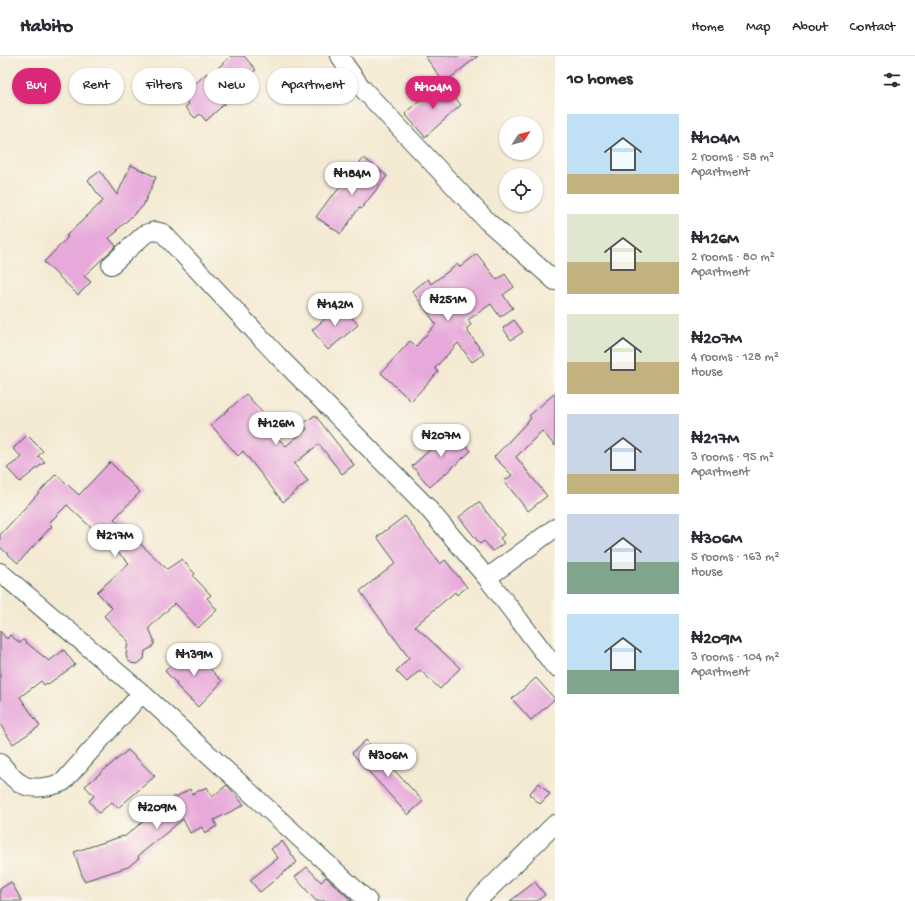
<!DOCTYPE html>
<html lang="en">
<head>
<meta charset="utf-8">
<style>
  :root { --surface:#fff; --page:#f2f2f3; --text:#2b2b33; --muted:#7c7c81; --line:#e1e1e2; --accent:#db2777 }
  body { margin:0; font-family:"Gochi Hand",sans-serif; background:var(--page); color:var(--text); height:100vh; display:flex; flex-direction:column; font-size:15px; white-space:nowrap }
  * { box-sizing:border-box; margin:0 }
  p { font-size:13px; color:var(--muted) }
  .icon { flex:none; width:22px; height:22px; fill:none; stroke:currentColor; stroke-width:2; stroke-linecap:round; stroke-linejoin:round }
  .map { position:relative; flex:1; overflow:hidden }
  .side { display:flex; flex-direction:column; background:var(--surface); width:360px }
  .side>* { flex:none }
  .banner { position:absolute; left:12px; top:12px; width:380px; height:36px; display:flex; gap:8px }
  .needle { width:26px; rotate:54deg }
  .controls { position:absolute; left:499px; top:60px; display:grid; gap:8px }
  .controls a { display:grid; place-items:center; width:44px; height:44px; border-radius:50%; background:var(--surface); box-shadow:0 1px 3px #0004; font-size:20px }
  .price { position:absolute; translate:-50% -34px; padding:0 9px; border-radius:14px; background:#fff; color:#222; font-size:13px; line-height:26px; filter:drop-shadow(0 1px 2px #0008) }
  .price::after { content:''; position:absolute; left:50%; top:24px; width:12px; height:9px; margin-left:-6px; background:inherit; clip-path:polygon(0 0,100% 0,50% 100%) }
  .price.current { background:var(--accent); color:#fff }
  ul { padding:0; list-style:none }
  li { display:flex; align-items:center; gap:12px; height:100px; padding:0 12px }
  li span { display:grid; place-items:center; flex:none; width:112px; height:80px; border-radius:0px; color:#555 }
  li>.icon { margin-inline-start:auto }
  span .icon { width:48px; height:48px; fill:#fffc; stroke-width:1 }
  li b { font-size:17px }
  h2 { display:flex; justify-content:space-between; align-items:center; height:48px; padding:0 12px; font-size:17px }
  .chip { padding:0 14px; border-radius:18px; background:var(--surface); box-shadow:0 1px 3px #0004; font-size:14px; line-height:36px }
  .chip.current { background:var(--accent); color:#fff }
  header { display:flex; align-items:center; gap:24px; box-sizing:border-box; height:56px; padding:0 20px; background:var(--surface); border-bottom:1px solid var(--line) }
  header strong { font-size:19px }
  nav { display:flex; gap:22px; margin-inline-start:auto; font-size:14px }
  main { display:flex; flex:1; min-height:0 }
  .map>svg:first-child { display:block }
  .building { fill:#e7a9da }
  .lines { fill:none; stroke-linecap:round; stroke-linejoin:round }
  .minor-casing { stroke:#3f574c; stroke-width:20 }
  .minor { stroke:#fff; stroke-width:18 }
</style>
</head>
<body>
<header>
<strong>Habito</strong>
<nav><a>Home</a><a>Map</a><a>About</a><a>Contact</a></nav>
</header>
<main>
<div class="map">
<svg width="555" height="845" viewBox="0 0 555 845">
  <rect width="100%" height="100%" fill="#fbf7ec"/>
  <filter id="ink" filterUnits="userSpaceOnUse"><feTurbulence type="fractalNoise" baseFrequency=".025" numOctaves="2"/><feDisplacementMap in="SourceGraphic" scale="8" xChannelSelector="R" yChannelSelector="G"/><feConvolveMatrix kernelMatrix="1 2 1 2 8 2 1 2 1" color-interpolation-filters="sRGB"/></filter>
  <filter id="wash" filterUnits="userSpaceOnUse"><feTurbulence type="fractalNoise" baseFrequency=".012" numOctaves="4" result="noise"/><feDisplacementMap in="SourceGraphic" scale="16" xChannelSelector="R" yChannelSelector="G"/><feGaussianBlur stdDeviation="0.9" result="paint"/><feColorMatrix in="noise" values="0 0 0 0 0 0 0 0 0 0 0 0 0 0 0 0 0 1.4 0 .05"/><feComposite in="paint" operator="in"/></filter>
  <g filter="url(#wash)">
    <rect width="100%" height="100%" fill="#f4ead3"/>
    <g id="blocks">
      <path class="building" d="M231,0H244L256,14L252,17L256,22L239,37L238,35L206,65L200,58L195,62L185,51L189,48L182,40L207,17L209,20Z
        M425,0H478L444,27Z
        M441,26L461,49L425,81L405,58Z
        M364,102L387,120L361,153L359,152L341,178L316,161L332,139L333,140Z
        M131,109L156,121L143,150L117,174L118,175L109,182L116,190L84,220L91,226L78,239L44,206L68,181L66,180L103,145L88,124L100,115L117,139Z
        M477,198L497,224L505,218L514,231L503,239L513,252L500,261L491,248L468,264L471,269L466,273L484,298L472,306L458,287L435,312L438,316L411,345L381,317L410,285L416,290L436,268L412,235L428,223L431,228L458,208L460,211Z
        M341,249L358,269L328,294L312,274Z
        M514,264L523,276L511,284L503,272Z
        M555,337V390L542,375L516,401L547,440L528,455L504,425L512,419L494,401L531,362L529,360Z
        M246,338L271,366L266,371L286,390L307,373L303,368L315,359L354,409L342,418L319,388L294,408L308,425L283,446L243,395L238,400L211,369Z
        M452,374L471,395L430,431L412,410Z
        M27,379L43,395L38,400L45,406L20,426L7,412L22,401L13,393Z
        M110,406L140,436L114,463L167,513L182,503L195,518L193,520L211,539L207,542L217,554L198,572L175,547L149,572L154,584V588L151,592L145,595L144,603L140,606L136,608L131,607L127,603L126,599L128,585L104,560L112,552L97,536L129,507L67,449L49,467L52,470L18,507L0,491V479L56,418L79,439Z
        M479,446L504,479L500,482L504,487L493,495L484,485L480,488L459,461Z
        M405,460L440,508L445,504L467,531L457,539L455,536L415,570L460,612L440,633L420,614L407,626L396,615L409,602L360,535L396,507L377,481Z
        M0,575L7,583L10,579L20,587L23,584L49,605L64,594L75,609L48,628L47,627L44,629L41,625L20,641L40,670L13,688L0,668Z
        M189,592L222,625L220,627V628L198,651L176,629L177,628L165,615Z
        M536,622L555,643L531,664L512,643Z
        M366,684L423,745L408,759L352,697Z
        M128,694L155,720L118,752L112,746L99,757L89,745L94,740L85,730Z
        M539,727L550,738L540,748L529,738Z
        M227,729L244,749L214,764L217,770L205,777L202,771L190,777L183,763L138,800L139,802L128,811L84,825L74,796L123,780L124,781L175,740L176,741L190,733L192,738L207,731L212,741Z
        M282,785L297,806L260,836L250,824L278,802L271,793Z
        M307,811L321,826L326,821L352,845H316L295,821Z
        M11,826L22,845H0V833Z
        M535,826L545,839L537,845H510Z"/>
    </g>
  </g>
  <g filter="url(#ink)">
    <use href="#blocks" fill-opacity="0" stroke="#3f574c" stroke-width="1"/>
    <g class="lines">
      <g class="minor-casing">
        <path id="minor" d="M340,0L345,9L361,31L487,165L555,225
          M111,209L145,178L155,175L163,177L278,300L426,450L487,522L555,611
          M0,516L142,637L368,845
          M487,522L555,472
          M0,707C6,713 12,723 20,727C31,735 51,731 63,726L142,637
          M477,845L555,768"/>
      </g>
      <use href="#minor" class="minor"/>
    </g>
  </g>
</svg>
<div class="controls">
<a><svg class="needle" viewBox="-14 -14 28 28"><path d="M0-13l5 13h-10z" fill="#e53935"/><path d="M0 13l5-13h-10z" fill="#7c7c81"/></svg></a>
<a><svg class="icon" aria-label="locate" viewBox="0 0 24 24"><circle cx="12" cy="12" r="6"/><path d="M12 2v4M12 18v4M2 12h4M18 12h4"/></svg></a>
</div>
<b class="price current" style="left:433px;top:54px">₦104M</b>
<b class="price" style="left:352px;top:140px">₦184M</b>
<b class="price" style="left:448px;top:266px">₦251M</b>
<b class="price" style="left:335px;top:271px">₦142M</b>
<b class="price" style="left:276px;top:390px">₦126M</b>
<b class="price" style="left:441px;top:402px">₦207M</b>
<b class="price" style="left:115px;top:502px">₦217M</b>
<b class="price" style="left:194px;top:621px">₦139M</b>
<b class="price" style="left:388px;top:722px">₦306M</b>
<b class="price" style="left:157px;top:774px">₦209M</b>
<div class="banner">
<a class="chip current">Buy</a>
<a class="chip">Rent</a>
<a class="chip">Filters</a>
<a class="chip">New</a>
<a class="chip">Apartment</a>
</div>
</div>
<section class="side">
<h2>10 homes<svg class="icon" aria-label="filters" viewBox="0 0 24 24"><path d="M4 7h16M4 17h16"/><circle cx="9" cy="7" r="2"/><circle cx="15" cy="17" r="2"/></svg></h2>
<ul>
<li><span style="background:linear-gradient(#bfe0f5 75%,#c2b280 0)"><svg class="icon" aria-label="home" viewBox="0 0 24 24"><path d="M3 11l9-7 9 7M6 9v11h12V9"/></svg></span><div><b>₦104M</b><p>2 rooms · 58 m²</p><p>Apartment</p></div></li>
<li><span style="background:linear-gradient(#dfe7d0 60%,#c2b280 0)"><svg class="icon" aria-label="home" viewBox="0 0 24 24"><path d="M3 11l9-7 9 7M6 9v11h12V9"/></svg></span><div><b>₦126M</b><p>2 rooms · 80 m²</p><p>Apartment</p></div></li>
<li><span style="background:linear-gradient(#dfe7d0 60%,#c2b280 0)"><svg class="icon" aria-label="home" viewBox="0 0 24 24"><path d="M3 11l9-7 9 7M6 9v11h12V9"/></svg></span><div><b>₦207M</b><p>4 rooms · 128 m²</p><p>House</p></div></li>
<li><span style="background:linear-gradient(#c9d6e8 75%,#c2b280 0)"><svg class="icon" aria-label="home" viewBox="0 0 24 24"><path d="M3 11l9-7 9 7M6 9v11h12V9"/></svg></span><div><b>₦217M</b><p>3 rooms · 95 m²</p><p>Apartment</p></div></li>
<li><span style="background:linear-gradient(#c9d6e8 60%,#7fa58c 0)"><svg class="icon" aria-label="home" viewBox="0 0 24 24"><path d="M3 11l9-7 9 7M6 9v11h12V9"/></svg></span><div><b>₦306M</b><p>5 rooms · 163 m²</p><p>House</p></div></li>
<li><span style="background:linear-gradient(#bfe0f5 70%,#7fa58c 0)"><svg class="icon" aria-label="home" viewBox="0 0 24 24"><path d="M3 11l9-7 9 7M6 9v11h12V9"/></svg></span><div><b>₦209M</b><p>3 rooms · 104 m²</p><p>Apartment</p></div></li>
</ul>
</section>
</main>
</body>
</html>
